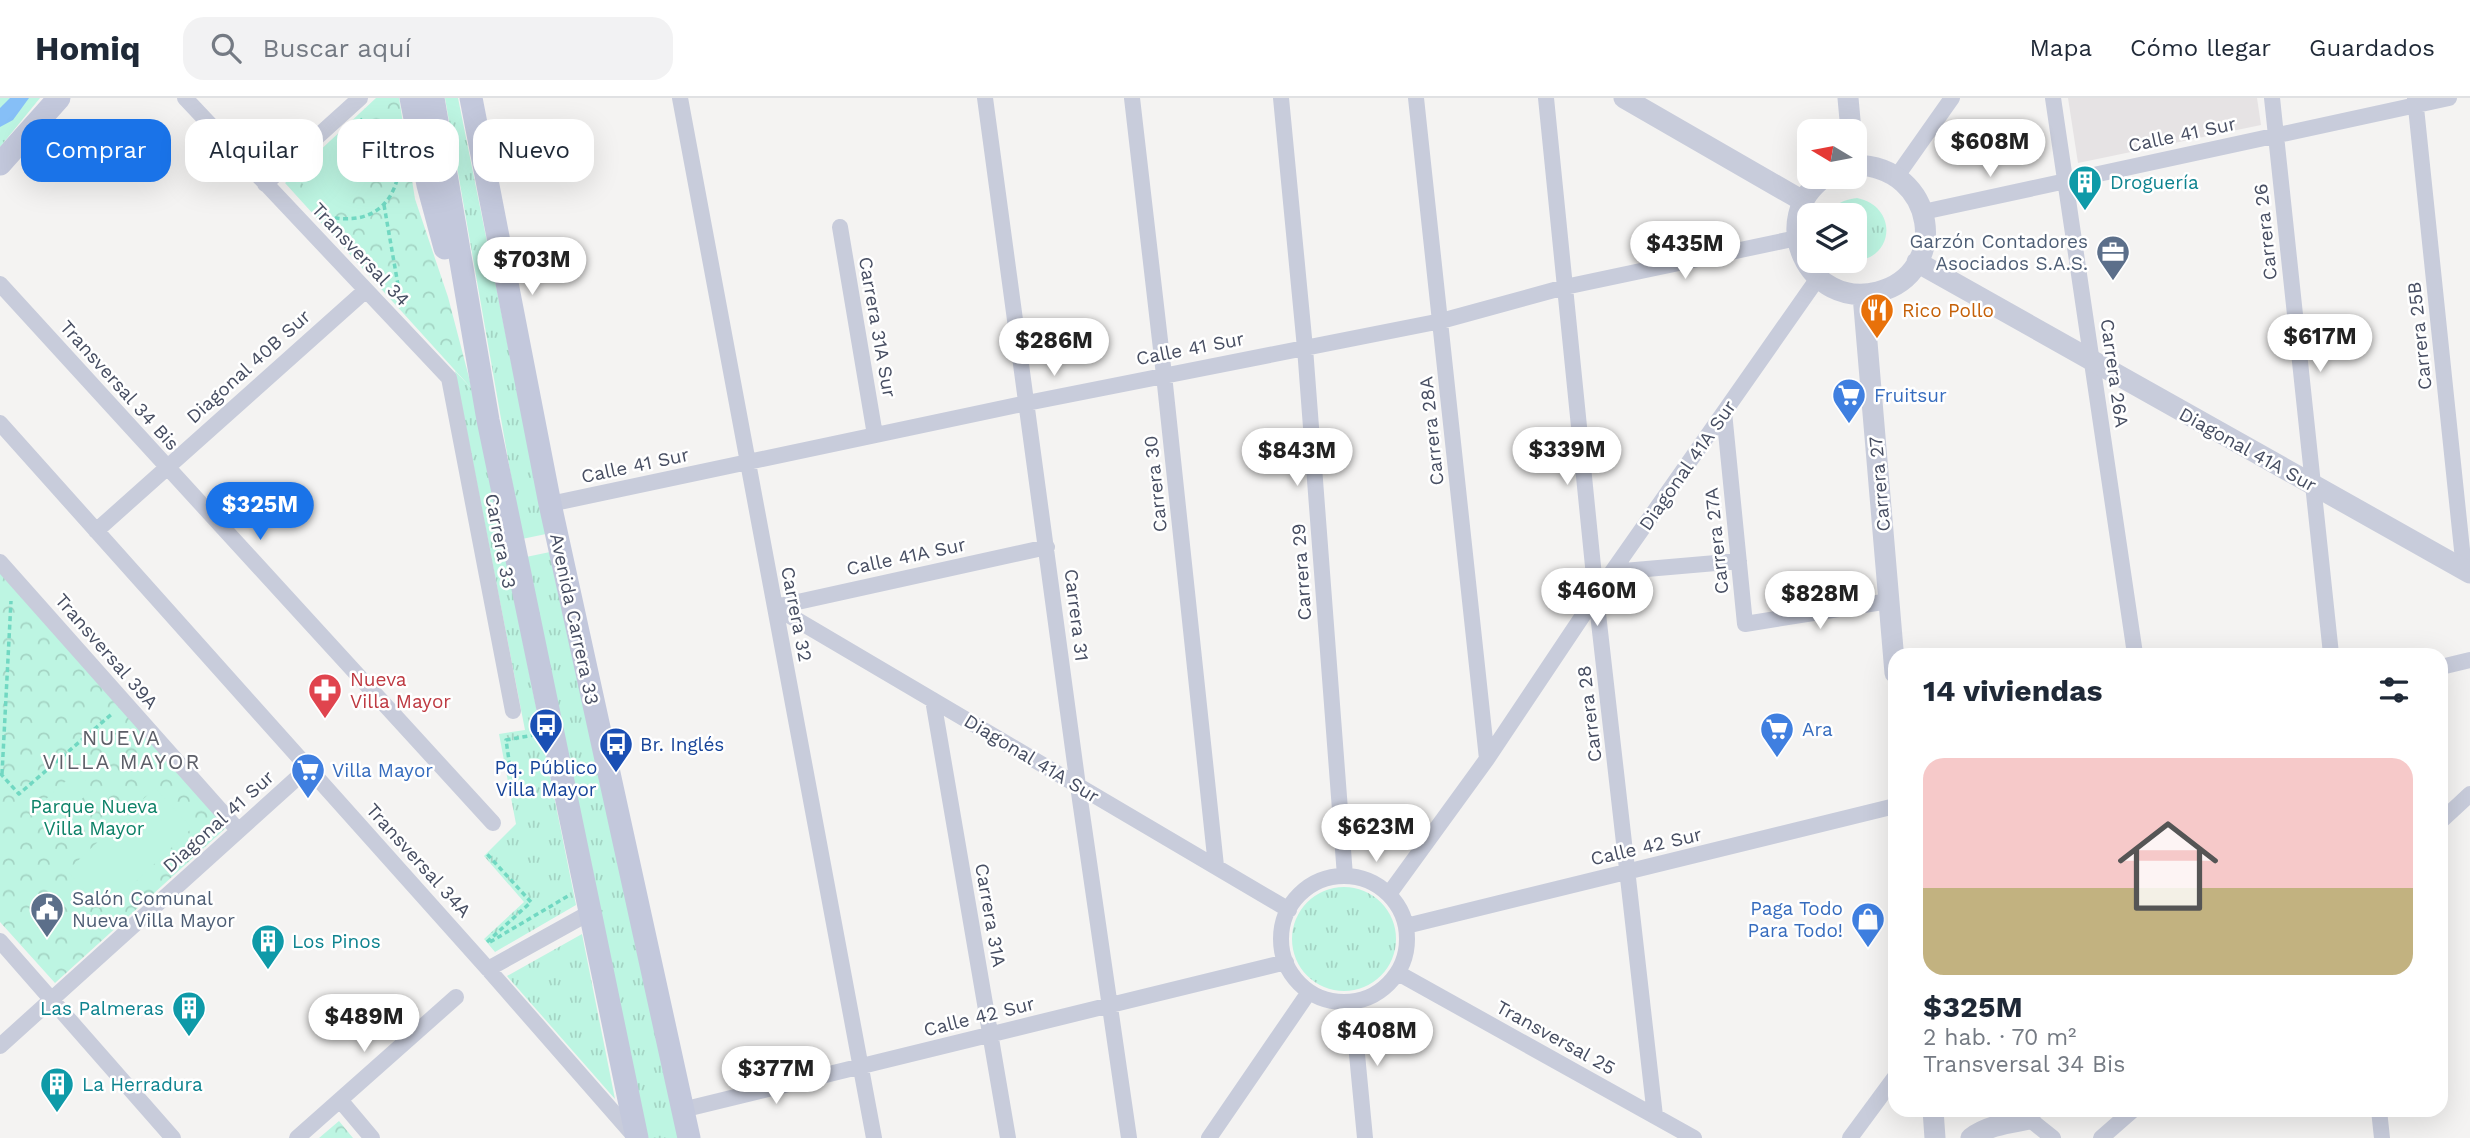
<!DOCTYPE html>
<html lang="es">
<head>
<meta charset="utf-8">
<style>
  :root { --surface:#fff; --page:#f2f2f3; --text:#1f2937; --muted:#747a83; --line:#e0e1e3; --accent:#1a73e8 }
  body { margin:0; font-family:"Work Sans",sans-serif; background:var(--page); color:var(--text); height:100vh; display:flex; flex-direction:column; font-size:26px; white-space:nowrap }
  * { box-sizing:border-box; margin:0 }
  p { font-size:23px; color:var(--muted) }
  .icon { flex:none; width:38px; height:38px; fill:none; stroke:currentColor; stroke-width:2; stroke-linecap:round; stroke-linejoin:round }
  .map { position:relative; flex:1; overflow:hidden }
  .sheet { position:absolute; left:1888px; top:550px; width:560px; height:469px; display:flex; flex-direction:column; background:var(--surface); border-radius:21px; box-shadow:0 7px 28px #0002 }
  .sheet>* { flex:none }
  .top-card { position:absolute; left:21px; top:21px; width:665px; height:63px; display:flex; gap:14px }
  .needle { width:46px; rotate:280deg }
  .buttons { position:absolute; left:1797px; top:21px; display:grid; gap:14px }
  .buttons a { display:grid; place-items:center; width:70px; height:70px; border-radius:14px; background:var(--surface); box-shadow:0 7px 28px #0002; font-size:35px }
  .price { position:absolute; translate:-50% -60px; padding:0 16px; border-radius:24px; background:#fff; color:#222; font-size:23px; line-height:46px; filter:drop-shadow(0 2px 4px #0008) }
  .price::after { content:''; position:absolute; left:50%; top:42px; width:21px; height:16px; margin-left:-10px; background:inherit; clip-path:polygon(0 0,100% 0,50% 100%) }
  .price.selected { background:var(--accent); color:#fff }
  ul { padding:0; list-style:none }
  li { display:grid; align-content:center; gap:14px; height:371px; padding:0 35px }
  li span { display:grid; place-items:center; height:217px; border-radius:21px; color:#555 }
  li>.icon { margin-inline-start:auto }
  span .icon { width:126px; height:126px; fill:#fffc; stroke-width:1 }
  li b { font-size:30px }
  h2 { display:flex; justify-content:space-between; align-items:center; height:84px; padding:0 35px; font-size:30px }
  .pill { padding:0 24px; border-radius:21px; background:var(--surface); box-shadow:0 7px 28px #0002; font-size:24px; line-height:63px }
  .pill.selected { background:var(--accent); color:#fff }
  header { display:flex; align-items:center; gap:42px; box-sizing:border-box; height:98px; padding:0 35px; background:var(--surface); border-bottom:2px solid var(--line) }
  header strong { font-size:33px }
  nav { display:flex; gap:38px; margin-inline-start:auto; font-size:24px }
  .search { width:490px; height:63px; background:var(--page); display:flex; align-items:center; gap:18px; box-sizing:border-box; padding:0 24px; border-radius:21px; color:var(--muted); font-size:26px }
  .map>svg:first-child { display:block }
  .education { fill:#e6e3e4 }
  .grass { fill:url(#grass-tufts) }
  .park { fill:url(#park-crowns) }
  .garden { fill:#bdf5e2 }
  .water { fill:#86bff7 }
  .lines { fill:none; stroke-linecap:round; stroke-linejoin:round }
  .path { stroke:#71d8c2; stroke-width:3.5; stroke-dasharray:5 3.5; stroke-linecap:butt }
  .minor { stroke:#c8ccdb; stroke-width:16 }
  .tertiary { stroke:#c8ccdb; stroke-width:21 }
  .secondary { stroke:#c3c8dc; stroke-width:23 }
  .labels { text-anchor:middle; stroke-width:5; stroke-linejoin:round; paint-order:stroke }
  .street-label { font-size:19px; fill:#474e62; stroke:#fff }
  .culture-label { font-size:19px; fill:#0d838f; stroke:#fff; text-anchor:start }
  .service-label { font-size:19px; fill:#4e5e75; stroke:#fff; text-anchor:end }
  .food-label { font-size:19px; fill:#c56008; stroke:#fff; text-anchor:start }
  .shop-label { font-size:19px; fill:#366cbe; stroke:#fff; text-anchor:start }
  .health-label { font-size:19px; fill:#be3a42; stroke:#fff; text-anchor:start }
  .transit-label { font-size:19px; fill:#164399; stroke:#fff; text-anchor:start }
  .park-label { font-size:19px; fill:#0d8268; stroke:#fff }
  .neighbourhood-label { font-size:21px; letter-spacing:2px; fill:#5d5f68; stroke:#fff }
</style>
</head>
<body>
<header>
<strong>Homiq</strong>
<div class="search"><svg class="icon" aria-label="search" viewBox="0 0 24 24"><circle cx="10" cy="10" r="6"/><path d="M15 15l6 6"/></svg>Buscar aquí</div>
<nav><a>Mapa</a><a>Cómo llegar</a><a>Guardados</a></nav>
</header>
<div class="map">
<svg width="2470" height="1040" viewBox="0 0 2470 1040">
  <defs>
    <pattern id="grass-tufts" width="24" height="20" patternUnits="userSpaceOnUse" patternTransform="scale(1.75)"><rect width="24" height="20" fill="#bdf5e2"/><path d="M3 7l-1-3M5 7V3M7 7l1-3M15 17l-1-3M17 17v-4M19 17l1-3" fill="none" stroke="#a4d4c4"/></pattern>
    <pattern id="park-crowns" width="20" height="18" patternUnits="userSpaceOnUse" patternTransform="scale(1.75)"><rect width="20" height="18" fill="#bdf5e2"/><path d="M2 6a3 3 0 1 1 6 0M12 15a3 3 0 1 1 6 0" fill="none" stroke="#a4d4c4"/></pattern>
  </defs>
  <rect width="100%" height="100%" fill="#f4f3f2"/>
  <path class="education" d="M2068,0H2257L2261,27L2078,65Z"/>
  <path class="grass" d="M0,0H40L0,49Z
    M445,0H458L546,436L522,441Z
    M1857,100C1900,109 1894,164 1851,163H1855V117H1828C1835,105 1844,102 1857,100Z
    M455,273L472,291L576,807L495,854L484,841L524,804L484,758L516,726L499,636L525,632Z
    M550,454L681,1040H646L526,459Z
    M1292 841a52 52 0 1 1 104 0a52 52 0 1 1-104 0Z
    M582,836L615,1001L507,878Z"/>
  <path class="park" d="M376,0H399L415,101L448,199L472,291L285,85Z
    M0,475L228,728L55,885L0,824Z
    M339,1023L353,1040H319Z"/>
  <path class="garden" d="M361,28L391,62L331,117L301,84Z
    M77,673L93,691L50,729L35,711Z
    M155,690L192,730L105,813L67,773Z"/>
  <path class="water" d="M10,0H29L13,22L0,29V10Z"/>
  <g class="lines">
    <path class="path" d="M384,107L401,204
      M318,116C350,126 382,122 395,88C398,80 400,70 397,61C392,49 370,31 360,21
      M0,675L19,696L113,615
      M2,676L11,503
      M511,676L506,642L534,637
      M487,844L531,804L487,756
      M490,844L568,798"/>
    <path class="minor" d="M185,0L449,280L513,613
      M680,0L874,1040
      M985,0L1078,688L1129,1040
      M1132,0L1164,277L1216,768
      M1281,0L1305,250L1345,778
      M1416,0L1487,661
      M1546,0L1596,498L1655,1018
      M2053,0L2135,556
      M2272,0L2331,556
      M2415,0L2464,471
      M1897,78L1952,0
      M265,86L360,0
      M1923,114L2449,0
      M840,129L875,337
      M0,186L493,725
      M1724,314L1745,526L1889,503
      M0,325L488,871L636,1040
      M550,406L1027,305L1441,223L1565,189L1797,140
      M96,433L366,192
      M0,464L238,732
      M1612,474L1739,463
      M775,509L1289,812
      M775,509L1047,449
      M2441,569L2470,562
      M933,602L1008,1040
      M2441,723L2470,696
      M1281 841a63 63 0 1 1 126 0a63 63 0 1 1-126 0Z
      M1389,796L1487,661L1612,474L1818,180
      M1406,828L1895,708
      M0,843L173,1040
      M488,871L589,815
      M1398,875L1694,1040
      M1352,904L1365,1040
      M0,948L308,670
      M340,1002L372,1040
      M682,1012L1286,864
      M2018,1012L2053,1040
      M2379,1012L2382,1040
      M297,1040L456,899
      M1209,1040L1309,894
      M1850,1040L1895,979
      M2101,1040L2133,1012"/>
    <path class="tertiary" d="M1624,0L1803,103
      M1848,0L1851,33
      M1825,79C1766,120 1808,212 1878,194C1951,175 1937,68 1855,67
      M1917,164L2470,475
      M1863,197L1895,575
      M1933,1012L1935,1040
      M1971,1040C1988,1027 2010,1025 2030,1021"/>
    <path class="secondary" d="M411,0L428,87L445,150
      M433,0L488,322L637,1040
      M471,0L550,406L689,1040
      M0,66L59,0"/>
  </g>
  <defs>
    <g id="building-pin" transform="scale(1.75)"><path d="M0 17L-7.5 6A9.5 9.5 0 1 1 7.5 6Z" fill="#0f9aa8" stroke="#fff"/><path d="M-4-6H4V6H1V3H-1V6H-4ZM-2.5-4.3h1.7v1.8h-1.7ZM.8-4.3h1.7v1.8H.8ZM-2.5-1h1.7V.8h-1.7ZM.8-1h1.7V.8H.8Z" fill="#fff"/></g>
    <g id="office-pin" transform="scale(1.75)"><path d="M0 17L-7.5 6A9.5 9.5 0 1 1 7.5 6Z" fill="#5c6f8a" stroke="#fff"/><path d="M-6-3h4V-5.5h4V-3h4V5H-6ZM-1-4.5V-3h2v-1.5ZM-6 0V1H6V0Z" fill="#fff"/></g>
    <g id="restaurant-pin" transform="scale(1.75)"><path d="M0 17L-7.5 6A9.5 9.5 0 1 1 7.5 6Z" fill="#e8710a" stroke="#fff"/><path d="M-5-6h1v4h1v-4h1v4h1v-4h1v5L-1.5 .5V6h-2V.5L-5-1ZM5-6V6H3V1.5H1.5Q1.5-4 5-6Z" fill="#fff"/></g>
    <g id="supermarket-pin" transform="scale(1.75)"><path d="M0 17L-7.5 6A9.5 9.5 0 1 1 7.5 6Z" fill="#3f7fe0" stroke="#fff"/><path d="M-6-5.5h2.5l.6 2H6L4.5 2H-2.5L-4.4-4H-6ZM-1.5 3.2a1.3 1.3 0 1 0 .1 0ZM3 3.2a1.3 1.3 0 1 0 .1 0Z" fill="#fff"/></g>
    <g id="pharmacy-pin" transform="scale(1.75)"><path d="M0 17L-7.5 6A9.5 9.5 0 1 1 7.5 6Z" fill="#e0444e" stroke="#fff"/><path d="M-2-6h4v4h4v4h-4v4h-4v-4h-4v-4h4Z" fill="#fff"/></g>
    <g id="bus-pin" transform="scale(1.75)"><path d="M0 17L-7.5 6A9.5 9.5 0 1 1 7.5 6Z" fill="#1a4fb4" stroke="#fff"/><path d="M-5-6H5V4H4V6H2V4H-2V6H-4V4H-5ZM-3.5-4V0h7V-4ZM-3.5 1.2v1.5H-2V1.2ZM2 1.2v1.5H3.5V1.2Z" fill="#fff"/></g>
    <g id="civic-pin" transform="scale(1.75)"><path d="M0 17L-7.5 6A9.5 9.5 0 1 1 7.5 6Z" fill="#5c6f8a" stroke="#fff"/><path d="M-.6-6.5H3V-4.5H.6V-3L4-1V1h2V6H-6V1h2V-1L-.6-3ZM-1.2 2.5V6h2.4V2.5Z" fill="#fff"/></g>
    <g id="shop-pin" transform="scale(1.75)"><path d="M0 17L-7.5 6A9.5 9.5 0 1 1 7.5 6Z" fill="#3f7fe0" stroke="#fff"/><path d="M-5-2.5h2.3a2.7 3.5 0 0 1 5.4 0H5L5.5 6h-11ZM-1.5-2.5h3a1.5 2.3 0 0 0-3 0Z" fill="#fff"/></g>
  </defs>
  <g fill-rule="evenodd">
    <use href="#building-pin" x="2085" y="84"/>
    <use href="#office-pin" x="2113" y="154"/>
    <use href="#restaurant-pin" x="1877" y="212"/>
    <use href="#supermarket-pin" x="1849" y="297"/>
    <use href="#pharmacy-pin" x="325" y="592"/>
    <use href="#bus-pin" x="546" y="627"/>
    <use href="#supermarket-pin" x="1777" y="631"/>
    <use href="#bus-pin" x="616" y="646"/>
    <use href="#supermarket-pin" x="308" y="672"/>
    <use href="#civic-pin" x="47" y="811"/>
    <use href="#shop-pin" x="1868" y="821"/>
    <use href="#building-pin" x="268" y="843"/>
    <use href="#building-pin" x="189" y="910"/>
    <use href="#building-pin" x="57" y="986"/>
  </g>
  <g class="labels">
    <g class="street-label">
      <text transform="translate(2182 36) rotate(-12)" y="7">Calle 41 Sur</text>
      <text transform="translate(2265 134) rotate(-96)" y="7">Carrera 26</text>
      <text transform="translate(361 156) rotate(47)" y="7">Transversal 34</text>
      <text transform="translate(878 229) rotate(80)" y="7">Carrera 31A Sur</text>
      <text transform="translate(2419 238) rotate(-96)" y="7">Carrera 25B</text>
      <text transform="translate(1190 250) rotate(-11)" y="7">Calle 41 Sur</text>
      <text transform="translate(248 268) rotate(-42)" y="7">Diagonal 40B Sur</text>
      <text transform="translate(2115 275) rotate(82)" y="7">Carrera 26A</text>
      <text transform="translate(120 287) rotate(48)" y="7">Transversal 34 Bis</text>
      <text transform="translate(1431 333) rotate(-96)" y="7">Carrera 28A</text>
      <text transform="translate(2248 351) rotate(29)" y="7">Diagonal 41A Sur</text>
      <text transform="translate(635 367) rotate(-12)" y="7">Calle 41 Sur</text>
      <text transform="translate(1687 367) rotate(-55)" y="7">Diagonal 41A Sur</text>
      <text transform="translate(1155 386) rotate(-96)" y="7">Carrera 30</text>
      <text transform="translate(1879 386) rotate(-95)" y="7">Carrera 27</text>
      <text transform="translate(501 443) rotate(79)" y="7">Carrera 33</text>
      <text transform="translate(1716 443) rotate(-96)" y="7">Carrera 27A</text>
      <text transform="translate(906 458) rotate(-12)" y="7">Calle 41A Sur</text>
      <text transform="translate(1301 474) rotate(-94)" y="7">Carrera 29</text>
      <text transform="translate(797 516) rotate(79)" y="7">Carrera 32</text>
      <text transform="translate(1077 517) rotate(83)" y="7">Carrera 31</text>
      <text transform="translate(575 521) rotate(78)" y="7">Avenida Carrera 33</text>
      <text transform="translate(107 553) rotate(49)" y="7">Transversal 39A</text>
      <text transform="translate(1589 616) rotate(-97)" y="7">Carrera 28</text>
      <text transform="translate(1032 660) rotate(31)" y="7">Diagonal 41A Sur</text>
      <text transform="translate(218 723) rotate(-42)" y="7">Diagonal 41 Sur</text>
      <text transform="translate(1646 748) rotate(-13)" y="7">Calle 42 Sur</text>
      <text transform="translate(419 762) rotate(48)" y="7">Transversal 34A</text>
      <text transform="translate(991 817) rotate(80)" y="7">Carrera 31A</text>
      <text transform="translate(979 918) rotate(-14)" y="7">Calle 42 Sur</text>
      <text transform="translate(1556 939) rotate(29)" y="7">Transversal 25</text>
    </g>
    <g class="culture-label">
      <text x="2110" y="91">Droguería</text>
      <text x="292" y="850">Los Pinos</text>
      <text x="164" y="917" text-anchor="end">Las Palmeras</text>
      <text x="82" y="993">La Herradura</text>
    </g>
    <g class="service-label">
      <text x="2088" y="150">Garzón Contadores<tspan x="2088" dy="22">Asociados S.A.S.</tspan></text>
      <text x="72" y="807" text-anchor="start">Salón Comunal<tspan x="72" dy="22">Nueva Villa Mayor</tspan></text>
    </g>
    <g class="food-label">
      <text x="1902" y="219">Rico Pollo</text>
    </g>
    <g class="shop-label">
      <text x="1874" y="304">Fruitsur</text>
      <text x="1802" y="638">Ara</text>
      <text x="332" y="679">Villa Mayor</text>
      <text x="1843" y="817" text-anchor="end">Paga Todo<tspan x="1843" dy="22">Para Todo!</tspan></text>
    </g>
    <g class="health-label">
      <text x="350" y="588">Nueva<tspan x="350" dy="22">Villa Mayor</tspan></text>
    </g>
    <g class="transit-label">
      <text x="640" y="653">Br. Inglés</text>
      <text x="546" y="676" text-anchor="middle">Pq. Público<tspan x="546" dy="22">Villa Mayor</tspan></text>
    </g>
    <g class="park-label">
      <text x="94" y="715">Parque Nueva<tspan x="94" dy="22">Villa Mayor</tspan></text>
    </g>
    <g class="neighbourhood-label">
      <text x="122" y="647">NUEVA<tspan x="122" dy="24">VILLA MAYOR</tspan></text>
    </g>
  </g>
</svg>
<div class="buttons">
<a><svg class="needle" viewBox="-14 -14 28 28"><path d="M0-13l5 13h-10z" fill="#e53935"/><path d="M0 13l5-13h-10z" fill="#747a83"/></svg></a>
<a><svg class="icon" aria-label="layers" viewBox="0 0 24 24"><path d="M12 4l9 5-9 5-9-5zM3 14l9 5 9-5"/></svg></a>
</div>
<b class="price" style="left:1990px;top:81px">$608M</b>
<b class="price" style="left:1685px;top:183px">$435M</b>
<b class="price" style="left:532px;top:199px">$703M</b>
<b class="price" style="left:2320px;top:276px">$617M</b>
<b class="price" style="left:1054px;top:280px">$286M</b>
<b class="price" style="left:1567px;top:389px">$339M</b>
<b class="price" style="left:1297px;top:390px">$843M</b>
<b class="price selected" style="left:260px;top:444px">$325M</b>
<b class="price" style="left:1597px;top:530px">$460M</b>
<b class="price" style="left:1820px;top:533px">$828M</b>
<b class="price" style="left:1376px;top:766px">$623M</b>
<b class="price" style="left:364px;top:956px">$489M</b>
<b class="price" style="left:1377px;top:970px">$408M</b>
<b class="price" style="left:776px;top:1008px">$377M</b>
<div class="top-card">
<a class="pill selected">Comprar</a>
<a class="pill">Alquilar</a>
<a class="pill">Filtros</a>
<a class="pill">Nuevo</a>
</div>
<section class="sheet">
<h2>14 viviendas<svg class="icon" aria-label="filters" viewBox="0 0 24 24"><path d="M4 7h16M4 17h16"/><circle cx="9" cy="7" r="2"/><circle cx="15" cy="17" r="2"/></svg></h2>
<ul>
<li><span style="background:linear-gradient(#f6c9c9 60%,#c2b280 0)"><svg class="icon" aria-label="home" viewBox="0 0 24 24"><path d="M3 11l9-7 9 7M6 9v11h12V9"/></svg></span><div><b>$325M</b><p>2 hab. · 70 m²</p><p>Transversal 34 Bis</p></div></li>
</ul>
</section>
</div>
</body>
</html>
